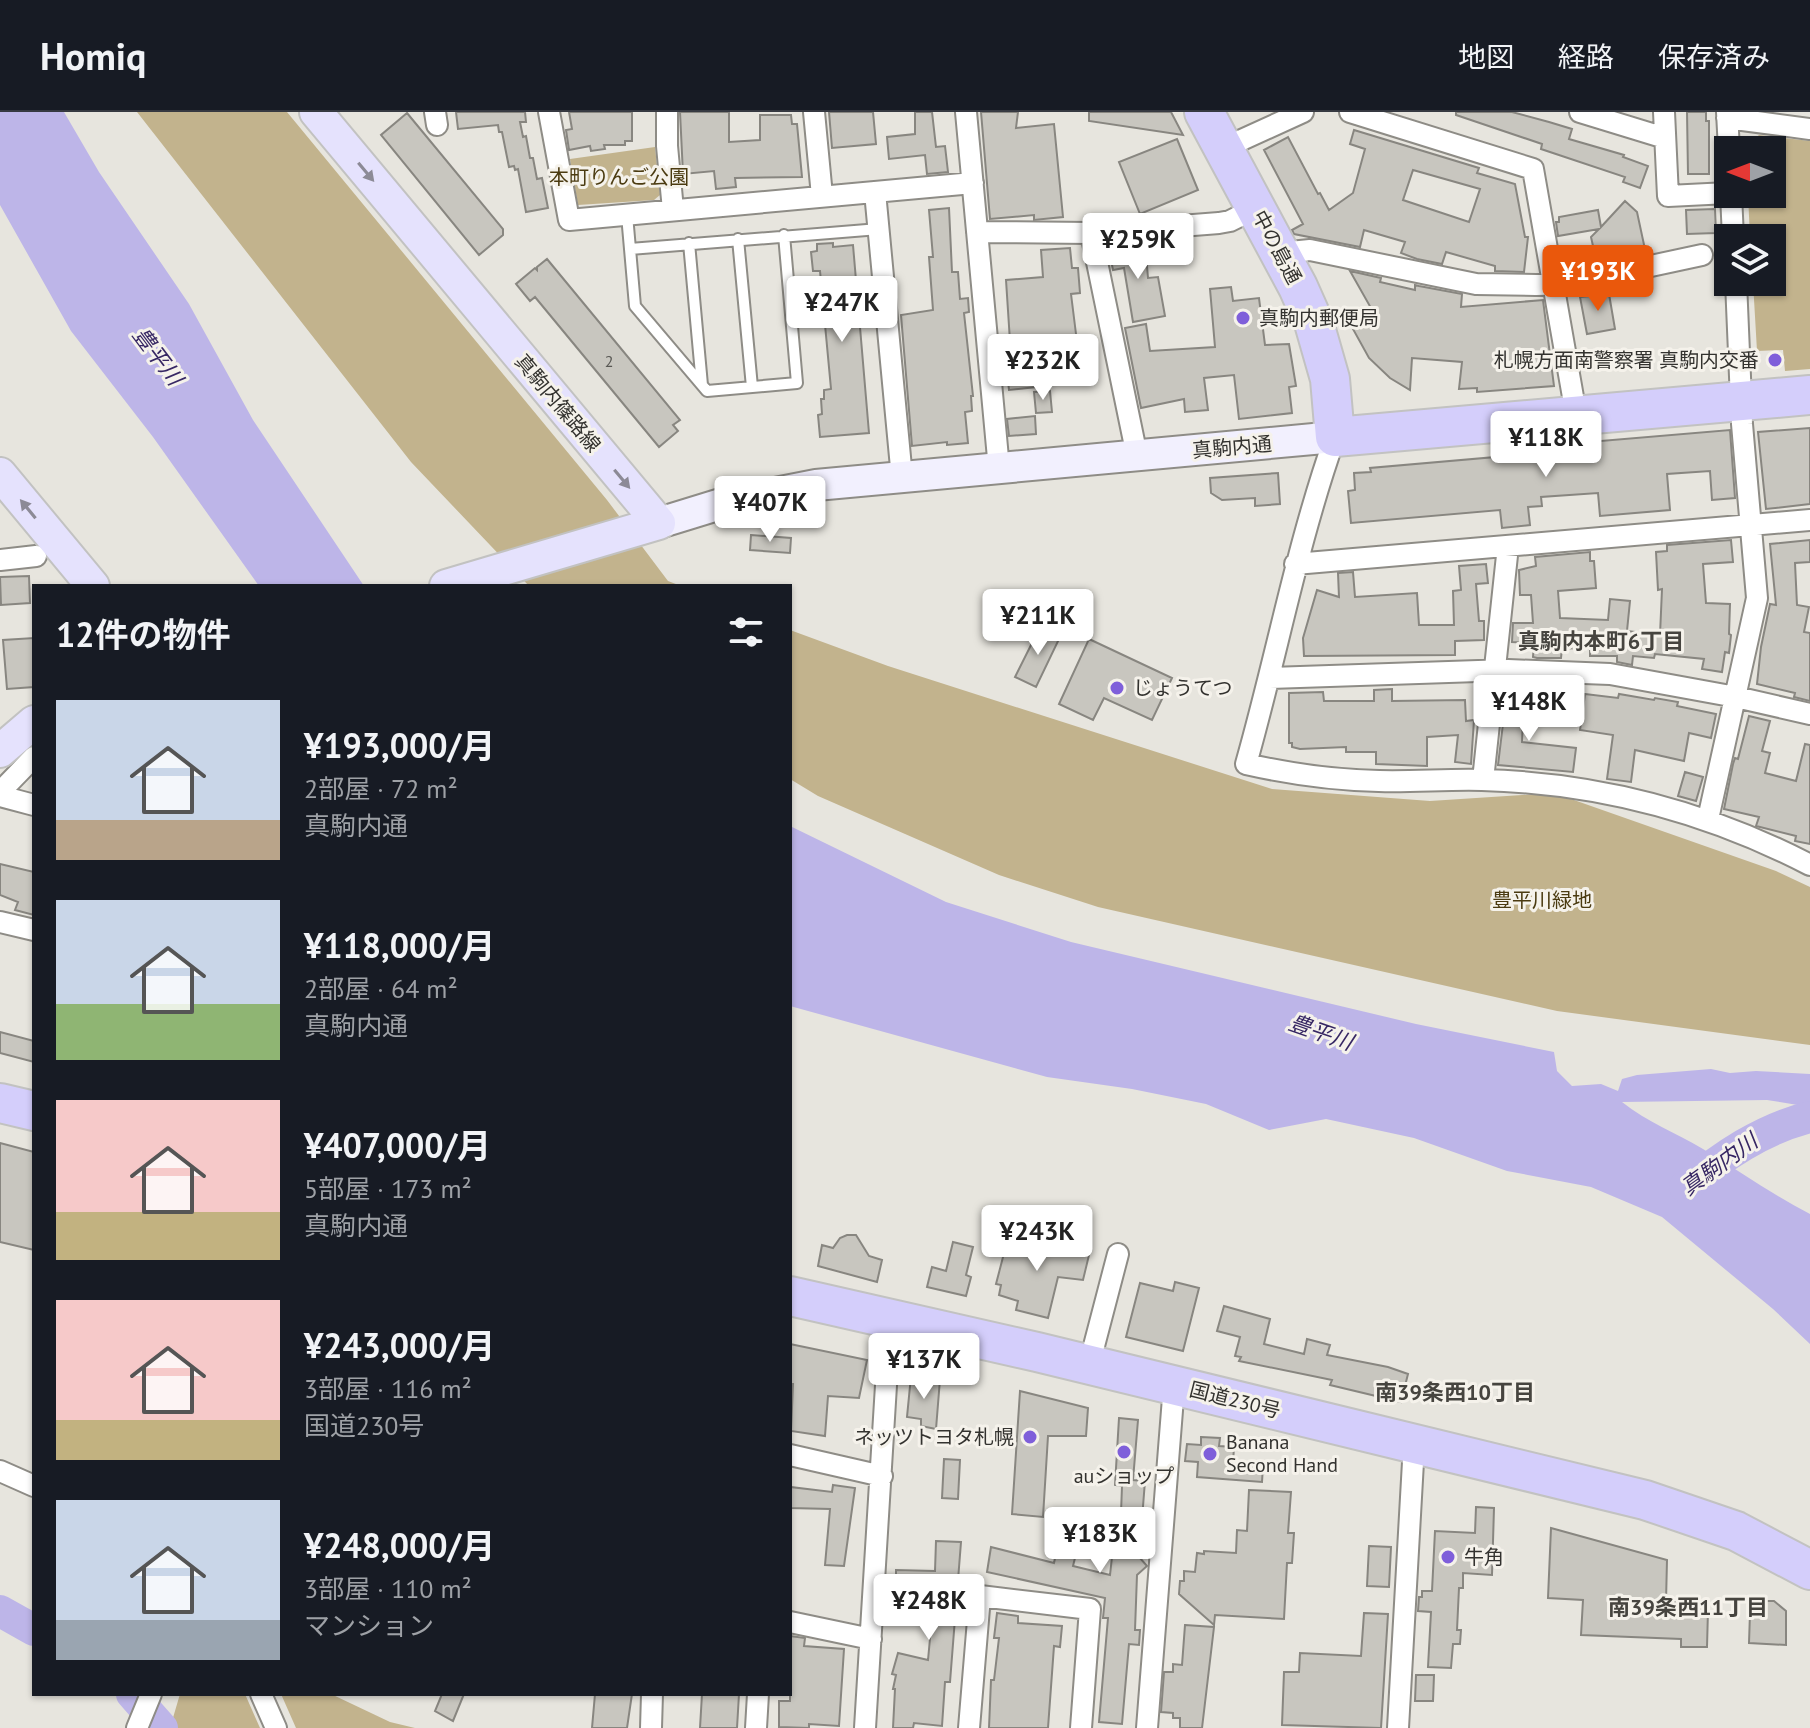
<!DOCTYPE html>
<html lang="ja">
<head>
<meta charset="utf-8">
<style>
  :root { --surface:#171b24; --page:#20242c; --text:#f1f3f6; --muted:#9ea1a6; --line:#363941; --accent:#ea580c }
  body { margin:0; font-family:"PT Sans","Noto Sans JP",sans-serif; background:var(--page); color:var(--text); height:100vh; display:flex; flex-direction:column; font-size:30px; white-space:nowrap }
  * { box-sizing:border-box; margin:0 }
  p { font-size:26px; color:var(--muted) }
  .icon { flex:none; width:44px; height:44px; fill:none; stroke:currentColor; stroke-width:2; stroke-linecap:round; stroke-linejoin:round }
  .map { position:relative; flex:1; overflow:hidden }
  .side { position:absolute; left:32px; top:472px; width:760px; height:1112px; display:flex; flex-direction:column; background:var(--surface); border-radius:0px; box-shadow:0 2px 6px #0004 }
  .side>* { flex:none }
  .needle { width:52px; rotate:270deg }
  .buttons { position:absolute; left:1714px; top:24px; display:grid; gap:16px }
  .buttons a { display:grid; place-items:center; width:72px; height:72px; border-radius:0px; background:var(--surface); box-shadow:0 2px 6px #0004; font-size:40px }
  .price { position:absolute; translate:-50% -68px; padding:0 18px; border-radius:8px; background:#fff; color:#222; font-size:26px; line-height:52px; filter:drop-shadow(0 2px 4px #0008) }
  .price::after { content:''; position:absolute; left:50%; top:48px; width:24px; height:18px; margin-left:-12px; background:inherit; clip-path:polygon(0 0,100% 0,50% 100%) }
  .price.current { background:var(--accent); color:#fff }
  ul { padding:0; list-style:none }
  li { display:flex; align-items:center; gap:24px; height:200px; padding:0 24px }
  li span { display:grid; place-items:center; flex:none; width:224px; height:160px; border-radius:0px; color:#555 }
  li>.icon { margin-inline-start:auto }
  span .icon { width:96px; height:96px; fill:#fffc; stroke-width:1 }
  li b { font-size:34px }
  h2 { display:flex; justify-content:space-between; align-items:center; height:96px; padding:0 24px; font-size:34px }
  header { display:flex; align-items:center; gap:48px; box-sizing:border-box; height:112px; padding:0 40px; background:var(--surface); border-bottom:2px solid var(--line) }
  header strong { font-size:38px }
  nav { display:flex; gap:44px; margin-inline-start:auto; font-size:28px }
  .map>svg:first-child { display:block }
  .green { fill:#c2b38d }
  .water { fill:#bdb5e8 }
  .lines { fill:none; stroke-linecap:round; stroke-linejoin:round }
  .river { stroke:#bdb5e8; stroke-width:32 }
  .building { fill:#c8c6bf; stroke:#888680; stroke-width:2; fill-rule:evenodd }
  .lane-casing { stroke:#8e8c86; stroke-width:14 }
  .street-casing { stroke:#8e8c86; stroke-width:24 }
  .secondary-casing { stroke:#8e8c86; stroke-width:34 }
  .primary-casing { stroke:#c2c2c1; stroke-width:36 }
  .highway-casing { stroke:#c2c2c1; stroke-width:42 }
  .lane { stroke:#fff; stroke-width:10 }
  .street { stroke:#fff; stroke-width:20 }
  .secondary { stroke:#f2f0fe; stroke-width:30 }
  .primary { stroke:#e5e2fd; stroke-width:32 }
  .highway { stroke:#d4cefb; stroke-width:38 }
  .oneway { fill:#8c8a96 }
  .poi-dot { fill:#7f5fda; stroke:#f5f2eb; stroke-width:3 }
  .labels { text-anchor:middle; stroke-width:6; stroke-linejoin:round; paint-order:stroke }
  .number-label { font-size:16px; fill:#585753 }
  .park-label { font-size:20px; fill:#4b3b11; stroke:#f5f2eb }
  .street-label { font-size:20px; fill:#33322f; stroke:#f5f2eb }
  .poi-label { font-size:20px; fill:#33322f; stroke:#f5f2eb; text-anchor:start }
  .water-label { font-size:22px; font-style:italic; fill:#372764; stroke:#f5f2eb }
  .neighbourhood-label { font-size:22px; font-weight:bold; fill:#46443f; stroke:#f5f2eb }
</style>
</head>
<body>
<header>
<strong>Homiq</strong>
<nav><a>地図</a><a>経路</a><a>保存済み</a></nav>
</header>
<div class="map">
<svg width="1810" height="1616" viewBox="0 0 1810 1616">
  <rect width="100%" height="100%" fill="#e7e5de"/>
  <path class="green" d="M137,0H287L607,388L668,469L681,474H529L411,350Z
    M1759,23L1810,29V257L1785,259L1783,238L1757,239L1753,170H1772V126H1750L1748,82H1772V38H1745V35Z
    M655,35L660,83L654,88L578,93L570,47Z
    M790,518L888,554L1272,677L1430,689L1554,681L1776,759L1810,775V933L1557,899L1098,795L999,763L818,684L790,667Z
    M180,1582H245L260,1616H170Z
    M281,1582H331L390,1610L415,1616H296Z"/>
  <path class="water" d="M0,0H64L99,60L189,192L253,308L364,474H259L153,325L71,219L0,93Z
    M790,714L946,790L1071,830L1416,912L1554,940L1557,959L1572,974L1601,972L1618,979L1622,967L1637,963L1711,957L1730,961L1756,959L1810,962V995L1767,988L1622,990C1648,1011 1675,1020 1703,1037C1739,1059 1773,1083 1810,1102V1232L1773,1197L1662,1105L1591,1075L1507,1059L1414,1026L1326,1007L1269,1018L1206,992L1132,977L1047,965L790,894Z"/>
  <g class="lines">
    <path class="river" d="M1685,1075C1723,1044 1762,1017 1810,1005
      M0,1499L34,1518
      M132,1582L162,1616"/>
  </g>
  <path class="building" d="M456,0H525L526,10H520L523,25L526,24L530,46H533L537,67L542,66L548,96L526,100L518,57L515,58L514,54L509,55L502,20H499L498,13L458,17Z
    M569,0H632V29H625V33H604L605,37L591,39L590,34L569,38L566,18L572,17Z
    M680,0H729V30L760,28V3H791L792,12H797L802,65L735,66L736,75L716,77L714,59L683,62Z
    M829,0H873L876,32L832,36Z
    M915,0H932L936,35L945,34L948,60L927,62L925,43L889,47L887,25L915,22Z
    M981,0H1018L1016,16L1054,12L1063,105L1034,108V103L990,107Z
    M1089,0H1171L1183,23L1089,9Z
    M1456,0H1512L1549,10L1572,17L1569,27L1624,43L1623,45L1648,54L1640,76L1623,70L1625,65L1541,37L1542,32L1456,3Z
    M1687,0H1706V9H1709V62H1688Z
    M407,1L503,117V123L479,143L381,23Z
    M1354,18L1479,56L1477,61L1515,72L1525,125H1528L1524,160L1495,159V154L1446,140L1442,152L1417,147L1401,141L1405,130L1364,118L1360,135L1294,122L1292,118L1303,112L1264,38L1288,25L1318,82L1320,81L1329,98L1353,81L1365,37L1350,32ZM1413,58L1480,77L1469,110L1403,88Z
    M1177,27L1198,78L1140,102L1119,50Z
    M1625,89L1637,100L1646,142L1597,152L1591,125L1599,117L1558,124L1556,110H1559V105L1598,98L1601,115Z
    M949,96L952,160H958L960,187L968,186L969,200L964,201L973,284H971L972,299L965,300L968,331L947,333V330L912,334L901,203L933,198L929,145H933L929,98Z
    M1715,97L1716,121L1687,122L1686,98Z
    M1145,130L1148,166L1158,165L1165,204L1133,210L1124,156L1113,158L1108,133Z
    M833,131V135L853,133L869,321L820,325L818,303L822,302L821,287H824V278L831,277L820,159H813L811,140L817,139V132Z
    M1070,136L1072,156H1078L1080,181L1071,182L1078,238L1038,242L1039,250H1034L1036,275L1009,278L1007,260H1012L1006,168L1043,165L1041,138Z
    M547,147L680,308L673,313L678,319L659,335L535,185L530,189L516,172L535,156L537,158V155Z
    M1350,159L1381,166L1380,170L1415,178V173L1419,174L1462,182L1461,195L1543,188L1554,274L1477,280V276L1459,277L1462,250L1412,246L1410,278L1390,266L1369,246L1348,208L1371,196Z
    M1231,175L1233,189L1259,186L1265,233L1289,232L1296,274L1289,275L1292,301L1239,307L1234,263L1204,266L1208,298L1185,300L1184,287L1141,296L1125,216L1146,212L1150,239L1215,235L1210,177Z
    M1609,182L1615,217L1587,222L1580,185Z
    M1050,279L1052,300L1036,301L1034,280Z
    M1035,304L1036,322L1009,324L1007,307Z
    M1810,316V392L1766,397L1758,320Z
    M1730,318L1735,386L1712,388L1710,359L1667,362L1670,398L1600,404L1598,381L1541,385L1542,394L1528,395L1530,413L1502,416L1500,398L1351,411L1348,379L1355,378L1354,361L1371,360L1370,356L1495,345L1494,338Z
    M1278,361L1280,392L1255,394V386L1222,388L1211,381L1210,366Z
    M751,423L791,426L790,441L750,438Z
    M1731,428L1733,450L1703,452L1706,491L1730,492L1729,522L1731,523L1729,541L1725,540L1722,560L1702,557L1704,547L1655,542L1654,546L1633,544L1632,553L1617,550V544H1590V537L1562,536L1561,546H1537L1533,545L1534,531L1512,530L1513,511H1533L1531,483H1520L1519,458L1536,454L1535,445L1590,440V449H1594L1596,476L1558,479L1560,506L1608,508L1610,487L1630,489L1627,519L1660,523L1662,477L1658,478L1656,440L1667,439V433Z
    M1810,428V450L1795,451L1797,493L1809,495L1804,520L1810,521V589L1794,585L1795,581L1757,572L1761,535L1770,492L1776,493L1770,432Z
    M1486,452L1488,471L1476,472L1479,509H1484V528L1455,529V543L1304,544L1303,526L1317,478L1339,485L1338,461L1353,460L1355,485L1417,481L1419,513H1454L1453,479L1461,478L1459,454Z
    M29,464L30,491L1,493L0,465Z
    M1040,515L1060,525L1036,575L1015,565Z
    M34,526V575L7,577L3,528Z
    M1089,527L1172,566L1152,608L1104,586L1093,608L1059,592Z
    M1392,577V589L1465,588L1466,609L1474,608L1471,652L1455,650L1458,623L1427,625V654L1376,652V640H1346V635L1300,637L1292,635V631H1289V581L1323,580L1324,589H1374V578Z
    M1507,579L1524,581L1522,630L1576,636L1573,660L1498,653Z
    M1585,582L1618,586L1619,582L1654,588L1655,586L1678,590L1677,594L1716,602L1711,626L1689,621L1684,649L1635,638L1631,670L1607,667L1613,623L1580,618Z
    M1749,604L1770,609L1762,639L1770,641L1765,661L1796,669L1805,632L1810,633V732L1795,729L1796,724L1756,714L1759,705L1724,697L1733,652L1735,646L1738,647Z
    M1685,660L1703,665L1696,689L1678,684Z
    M0,752L34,760V803L15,798L18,790L0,783Z
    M0,920L34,929V950L0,941Z
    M0,1031L34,1040V1138L0,1130Z
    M1009,1122L1089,1143L1083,1168L1058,1165L1048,1206L1016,1198L1018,1189L999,1183L1001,1173L996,1172Z
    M847,1123H856L869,1144L882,1148L877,1170L818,1154L822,1133L833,1136L840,1126Z
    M953,1130L973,1135L966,1163L971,1165L966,1184L927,1175L932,1155L946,1159Z
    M1175,1170L1199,1176L1183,1239L1126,1225L1140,1171L1173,1179Z
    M1224,1194L1270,1207L1264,1232L1304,1242L1307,1227L1330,1233L1327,1243L1388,1255L1408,1262L1401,1290L1330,1273L1332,1268L1239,1249L1241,1245L1235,1244L1240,1225L1217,1219Z
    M790,1232L867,1248L859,1286L828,1284L825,1324L791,1319L793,1272H790Z
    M911,1264L940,1267L936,1317L921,1314V1307L907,1305Z
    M1020,1279L1088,1296L1086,1324H1048L1043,1405L1012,1402Z
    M1119,1306L1138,1308L1133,1368L1145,1369L1139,1445L1147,1454L1137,1463L1135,1518H1140L1139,1533L1129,1532L1122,1612L1099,1610L1108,1506H1103L1105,1486L987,1460L991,1435L1054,1451L1061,1418L1081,1422L1073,1454L1110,1463L1116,1409L1118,1401H1121L1122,1374L1115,1373Z
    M1201,1325L1220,1326L1219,1334L1234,1335L1233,1351L1263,1354L1262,1370L1197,1365L1198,1350L1185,1349L1187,1332L1201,1333Z
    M944,1347L960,1348L958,1387L942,1386Z
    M833,1373L855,1376L844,1454L825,1453L830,1397L790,1396V1375L832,1380Z
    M1249,1378L1291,1380L1288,1421H1294L1292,1451H1287L1284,1507L1215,1503L1214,1513L1179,1482L1180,1469H1184V1459L1195,1460L1197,1441L1204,1442V1439L1236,1441L1237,1418L1247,1419Z
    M1476,1395L1494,1396L1492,1463L1463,1461V1476H1459L1457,1518H1461L1460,1532H1453L1451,1556L1428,1555L1431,1500L1418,1499L1419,1485H1422V1479H1432L1435,1419L1475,1421Z
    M1551,1416L1667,1448L1666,1490L1705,1491V1498H1708L1707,1535H1681V1527L1581,1523L1583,1488L1548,1486Z
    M936,1429L961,1430L950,1570H945L942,1614L914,1611L913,1616H893L895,1577H893L896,1563L892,1562L898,1541L928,1548L934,1484H896V1458L935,1459Z
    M1369,1434L1391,1435L1389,1475L1367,1474Z
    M1761,1489H1774L1786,1499V1533L1749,1531L1750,1501Z
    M997,1501L1018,1504V1511L1062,1514L1060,1535L1054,1534L1048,1616H989L991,1568H994L999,1526H994Z
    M1364,1501L1388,1502L1381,1616L1282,1613L1284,1560H1299L1300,1541L1361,1544Z
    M1185,1513L1214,1515L1202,1616H1180V1606H1173V1601L1161,1600L1164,1560H1173V1552L1182,1553Z
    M790,1524L805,1526L804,1534L844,1537L839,1614L809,1612V1616L779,1615V1589H790Z
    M1416,1563H1434L1433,1589H1415Z
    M442,1582H464L453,1609L435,1599Z
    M595,1582H632L627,1616H592Z
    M702,1582H739L737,1616H700Z"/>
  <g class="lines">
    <g class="lane-casing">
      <path id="lane" d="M627,103L630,137L879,117
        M738,127L752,275
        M689,131L702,273
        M630,137L635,194L707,279L797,271L784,123"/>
    </g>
    <g class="street-casing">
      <path id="street" d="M435,0L437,13
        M549,0L569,108L973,71
        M667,0V34L673,98
        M814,0L822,84
        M966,0L999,357
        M1350,0L1533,57L1576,302
        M1580,0L1665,26
        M1664,0L1668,84L1728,81
        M1727,0L1729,38
        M1727,6L1810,17
        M1224,36L1303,0
        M875,80L902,366
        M1731,82L1733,126
        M977,120L1091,121L1219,111L1230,109L1256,96
        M1091,121L1137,344
        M1280,141L1310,138L1476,172L1536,173L1567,172L1702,143
        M1335,325C1297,432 1277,543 1246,652C1290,662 1333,668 1379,669C1413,670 1448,667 1482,668C1598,671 1708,700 1810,753
        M0,448L36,444
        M1295,452L1810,408
        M1270,566L1508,558L1610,562L1736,585L1810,602
        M1483,668L1508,434
        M0,680L34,645
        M0,684L34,693
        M1708,707L1757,486L1742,312L1736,170
        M0,810L34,818
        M1089,1253L1118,1142
        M790,1343L882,1364
        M0,1359L34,1374
        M790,1510L871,1527
        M261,1582L276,1616
        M137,1616L151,1582
        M651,1616L652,1582
        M756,1616L758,1582
        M865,1616L890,1208
        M969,1616L980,1484L1090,1497L1081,1616
        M1147,1616L1174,1273
        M1398,1616L1414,1332"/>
    </g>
    <g class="secondary-casing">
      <path id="secondary" d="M659,411L724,391L816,373L1335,325"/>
    </g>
    <g class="primary-casing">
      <path id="primary" d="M316,0L659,411L446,474
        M0,362L93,474
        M0,639L34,610"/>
    </g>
    <g class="highway-casing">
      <path id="highway" d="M1204,0L1298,175L1314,211L1330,267L1335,325L1810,283
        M0,991L34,999
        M790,1184L1037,1240L1645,1388L1736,1419L1810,1458"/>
    </g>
    <use href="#lane" class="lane"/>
    <use href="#street" class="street"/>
    <use href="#secondary" class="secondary"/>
    <use href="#primary" class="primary"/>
    <use href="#highway" class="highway"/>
  </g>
  <defs><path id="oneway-solid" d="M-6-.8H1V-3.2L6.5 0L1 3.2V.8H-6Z" transform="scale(2)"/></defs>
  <g class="oneway">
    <use href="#oneway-solid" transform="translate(366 60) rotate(50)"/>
    <use href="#oneway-solid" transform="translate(622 367) rotate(50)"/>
    <use href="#oneway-solid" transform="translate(28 397) rotate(-129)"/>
  </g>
  <g class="poi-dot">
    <circle cx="1243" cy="206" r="8"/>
    <circle cx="1775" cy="248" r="8"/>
    <circle cx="1117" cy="576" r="8"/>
    <circle cx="1030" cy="1325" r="8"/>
    <circle cx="1124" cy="1340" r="8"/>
    <circle cx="1210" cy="1342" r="8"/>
    <circle cx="1448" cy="1445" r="8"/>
  </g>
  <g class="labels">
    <g class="number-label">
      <text x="609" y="255">2</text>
    </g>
    <g class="park-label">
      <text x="619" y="72">本町りんご公園</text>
      <text x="1542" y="795">豊平川緑地</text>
    </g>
    <g class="street-label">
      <text transform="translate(1277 135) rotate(62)" y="7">中の島通</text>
      <text transform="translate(558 291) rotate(50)" y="7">真駒内篠路線</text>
      <text transform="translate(1232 335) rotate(-5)" y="7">真駒内通</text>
      <text transform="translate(1235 1288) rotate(14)" y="7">国道230号</text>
    </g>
    <g class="poi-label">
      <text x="1259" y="213">真駒内郵便局</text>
      <text x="1759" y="255" text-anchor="end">札幌方面南警察署 真駒内交番</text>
      <text x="1133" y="583">じょうてつ</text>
      <text x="1014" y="1332" text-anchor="end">ネッツトヨタ札幌</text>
      <text x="1226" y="1337">Banana<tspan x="1226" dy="23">Second Hand</tspan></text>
      <text x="1124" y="1371" text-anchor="middle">auショップ</text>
      <text x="1464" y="1452">牛角</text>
    </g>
    <g class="water-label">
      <text transform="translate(158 244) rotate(53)" y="8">豊平川</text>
      <text transform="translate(1321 920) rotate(19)" y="8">豊平川</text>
      <text transform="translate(1719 1052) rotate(-36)" y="8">真駒内川</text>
    </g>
    <g class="neighbourhood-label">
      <text x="1601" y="537">真駒内本町6丁目</text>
      <text x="1455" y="1288">南39条西10丁目</text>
      <text x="1688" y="1503">南39条西11丁目</text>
    </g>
  </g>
</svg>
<div class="buttons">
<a><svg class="needle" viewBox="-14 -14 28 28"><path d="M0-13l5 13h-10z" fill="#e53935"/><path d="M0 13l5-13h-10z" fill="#9ea1a6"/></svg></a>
<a><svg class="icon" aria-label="layers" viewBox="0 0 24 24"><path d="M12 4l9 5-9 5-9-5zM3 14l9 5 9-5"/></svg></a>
</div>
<b class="price" style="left:1138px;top:169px">¥259K</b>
<b class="price current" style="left:1598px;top:201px">¥193K</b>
<b class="price" style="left:842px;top:232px">¥247K</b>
<b class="price" style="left:1043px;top:290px">¥232K</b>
<b class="price" style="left:1546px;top:367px">¥118K</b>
<b class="price" style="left:770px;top:432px">¥407K</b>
<b class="price" style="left:1038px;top:545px">¥211K</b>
<b class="price" style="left:1529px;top:631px">¥148K</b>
<b class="price" style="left:1037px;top:1161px">¥243K</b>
<b class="price" style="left:924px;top:1289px">¥137K</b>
<b class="price" style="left:1100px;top:1463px">¥183K</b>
<b class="price" style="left:929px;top:1530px">¥248K</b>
<section class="side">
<h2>12件の物件<svg class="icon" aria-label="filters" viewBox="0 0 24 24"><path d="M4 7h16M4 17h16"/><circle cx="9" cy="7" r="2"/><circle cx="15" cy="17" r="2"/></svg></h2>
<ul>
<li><span style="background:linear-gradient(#c9d6e8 75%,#b9a48a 0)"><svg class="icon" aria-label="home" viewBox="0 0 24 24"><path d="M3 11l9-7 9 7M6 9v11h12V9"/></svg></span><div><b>¥193,000/月</b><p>2部屋 · 72 m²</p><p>真駒内通</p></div></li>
<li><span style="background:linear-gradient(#c9d6e8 65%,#8fb573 0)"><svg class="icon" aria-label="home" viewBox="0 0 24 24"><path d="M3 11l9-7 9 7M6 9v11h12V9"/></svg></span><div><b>¥118,000/月</b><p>2部屋 · 64 m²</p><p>真駒内通</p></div></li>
<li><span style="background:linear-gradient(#f6c9c9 70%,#c2b280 0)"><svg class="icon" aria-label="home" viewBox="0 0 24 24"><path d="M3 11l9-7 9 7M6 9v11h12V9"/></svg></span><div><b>¥407,000/月</b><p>5部屋 · 173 m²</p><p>真駒内通</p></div></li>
<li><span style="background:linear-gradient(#f6c9c9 75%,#c2b280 0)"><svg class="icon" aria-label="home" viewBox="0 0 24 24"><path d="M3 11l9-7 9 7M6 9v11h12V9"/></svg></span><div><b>¥243,000/月</b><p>3部屋 · 116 m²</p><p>国道230号</p></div></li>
<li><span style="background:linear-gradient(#c9d6e8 75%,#9aa5b1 0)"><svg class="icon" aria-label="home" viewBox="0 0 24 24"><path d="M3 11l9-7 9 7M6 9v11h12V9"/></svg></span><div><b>¥248,000/月</b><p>3部屋 · 110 m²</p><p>マンション</p></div></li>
</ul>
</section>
</div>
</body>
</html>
